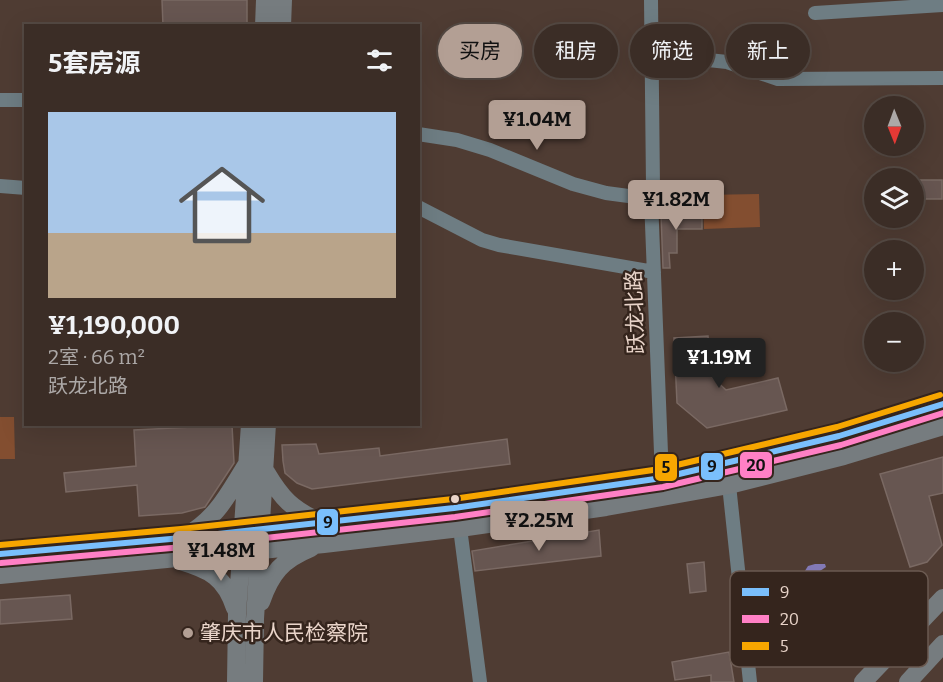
<!DOCTYPE html>
<html lang="zh">
<head>
<meta charset="utf-8">
<style>
  :root { --surface:#3b2d26; --page:#42352e; --text:#f1f3f6; --muted:#aca8a7; --line:#544943; --accent:#b39f94 }
  body { margin:0; font-family:Bitter,"Noto Sans SC",serif; background:var(--page); color:var(--text); height:100vh; display:flex; flex-direction:column; font-size:22px; white-space:nowrap }
  * { box-sizing:border-box; margin:0 }
  p { font-size:20px; color:var(--muted) }
  .icon { flex:none; width:33px; height:33px; fill:none; stroke:currentColor; stroke-width:2; stroke-linecap:round; stroke-linejoin:round }
  .map { position:relative; flex:1; overflow:hidden }
  .side { position:absolute; left:24px; top:24px; width:396px; height:402px; display:flex; flex-direction:column; background:var(--surface); border-radius:0px; box-shadow:0 6px 24px #0002,0 0 0 2px var(--line) }
  .side>* { flex:none }
  .top-card { position:absolute; left:438px; top:24px; width:414px; height:54px; display:flex; gap:12px }
  .needle { width:39px; rotate:179deg }
  .buttons { position:absolute; left:864px; top:96px; display:grid; gap:12px }
  .buttons a { display:grid; place-items:center; width:60px; height:60px; border-radius:50%; background:var(--surface); box-shadow:0 6px 24px #0002,0 0 0 2px var(--line); font-size:30px }
  .price { position:absolute; translate:-50% -51px; padding:0 14px; border-radius:6px; background:var(--accent); color:#111; font-size:20px; line-height:39px; filter:drop-shadow(0 2px 3px #0008) }
  .price::after { content:''; position:absolute; left:50%; top:36px; width:18px; height:14px; margin-left:-9px; background:inherit; clip-path:polygon(0 0,100% 0,50% 100%) }
  .price.active { background:#222; color:#fff }
  ul { padding:0; list-style:none }
  li { display:grid; align-content:center; gap:12px; height:318px; padding:0 24px }
  li span { display:grid; place-items:center; height:186px; border-radius:0px; color:#555 }
  li>.icon { margin-inline-start:auto }
  span .icon { width:108px; height:108px; fill:#fffc; stroke-width:1 }
  li b { font-size:26px }
  h2 { display:flex; justify-content:space-between; align-items:center; height:72px; padding:0 24px; font-size:26px }
  .tag { padding:0 21px; border-radius:27px; background:var(--surface); box-shadow:0 6px 24px #0002,0 0 0 2px var(--line); font-size:21px; line-height:54px }
  .tag.active { background:var(--accent); color:#111 }
  .map>svg:first-child { display:block }
  .green { fill:#834e30 }
  .water { fill:#8279b6 }
  .building { fill:#675651; stroke:#7a6963; stroke-width:1.5 }
  .lines { fill:none; stroke-linecap:round; stroke-linejoin:round }
  .minor { stroke:#6e7d83; stroke-width:14 }
  .major { stroke:#767c7f; stroke-width:18 }
  .bus-1-casing { stroke:#35251d; stroke-width:10 }
  .bus-2-casing { stroke:#35251d; stroke-width:10 }
  .bus-3-casing { stroke:#35251d; stroke-width:10 }
  .bus-1 { stroke:#7abffc; stroke-width:6 }
  .bus-2 { stroke:#ff80c5; stroke-width:6 }
  .bus-3 { stroke:#f7a600; stroke-width:6 }
  .bus-dot { fill:#e9d4c9; stroke:#35251d; stroke-width:2 }
  .poi-dot { fill:#b39f94; stroke:#35251d; stroke-width:2 }
  .labels { text-anchor:middle; stroke-width:5; stroke-linejoin:round; paint-order:stroke }
  .street-label { font-size:21px; fill:#e9d4c9; stroke:#35251d }
  .poi-label { font-size:21px; fill:#e9d4c9; stroke:#35251d; text-anchor:start }
  .key { fill:#35251d; stroke:#6b5a51; stroke-width:1.5 }
  .key-label { font-size:16px; fill:#e9d4c9 }
  .line-badge { stroke:#35251d; stroke-width:2 }
  .pale-badge-label { font-size:16px; text-anchor:middle; font-weight:bold; fill:#111 }
</style>
</head>
<body>
<div class="map">
<svg width="943" height="682" viewBox="0 0 943 682">
  <rect width="100%" height="100%" fill="#4f3c33"/>
  <path class="green" d="M759,194L760,227L704,229L703,195Z
    M0,417H14L15,459H0Z"/>
  <path class="water" d="M815,564H825L826,567L820,571L824,579L819,584V589L825,587L827,589L821,591L820,598H815L802,588L803,574L808,566Z"/>
  <path class="building" d="M162,0H247V26H163Z
    M914,180H942V199H914Z
    M702,213V229H677V253H669L670,268H663L661,214Z
    M708,336L711,376L726,390L778,378L787,410L707,428L677,403L674,338Z
    M232,425L234,463L205,507L182,513L139,516L137,485L66,492L64,473L136,466L134,430Z
    M507,439L510,464L312,489L297,483L285,473L283,461L282,445L316,444L319,454L379,448L380,456Z
    M943,457V493L929,496L942,545L927,562L910,567L880,474Z
    M599,530L601,556L475,571L472,551Z
    M704,562L706,591L690,593L687,564Z
    M70,595L72,619L0,624V600Z
    M729,652L734,682H711V675L675,680L672,662Z"/>
  <g class="lines">
    <path class="minor" d="M651,0L653,186L651,199L662,478
      M815,13L943,5
      M652,54L727,62L778,79L943,78
      M0,100H26
      M418,134L457,140L490,150L573,184L606,193L651,199
      M0,186L26,188
      M418,207L482,240L499,245L654,272
      M729,485L750,682
      M460,528L480,682"/>
    <path class="major" d="M264,26L265,0
      M282,26L283,0
      M266,472C282,499 292,509 320,522
      M186,536C218,517 228,494 247,464
      M0,554L182,538L454,508L662,478L716,467L839,436L943,404
      M180,561C210,570 225,577 235,608
      M0,575L324,544L460,528L606,507L729,485L844,456L943,426
      M261,602C271,573 282,560 311,548
      M236,682L237,614L250,424
      M254,682L255,619L267,424
      M863,682L943,598
      M908,682L943,644"/>
    <g class="bus-1-casing">
      <path id="bus-1" d="M0,554L182,538L454,508L662,478L839,436L943,404"/>
    </g>
    <g class="bus-2-casing">
      <path id="bus-2" d="M1,563L183,547L455,517L663,487L841,445L943,413"/>
    </g>
    <g class="bus-3-casing">
      <path id="bus-3" d="M0,545L181,529L453,499L660,469L837,427L940,395"/>
    </g>
    <use href="#bus-1" class="bus-1"/>
    <use href="#bus-2" class="bus-2"/>
    <use href="#bus-3" class="bus-3"/>
  </g>
  <circle class="bus-dot" cx="455" cy="499" r="5"/>
  <circle class="poi-dot" cx="188" cy="633" r="6"/>
  <g class="labels">
    <g class="street-label">
      <text transform="translate(635 312) rotate(-92)" y="7">跃龙北路</text>
    </g>
    <g class="poi-label">
      <text x="200" y="640">肇庆市人民检察院</text>
    </g>
  </g>
  <rect x="730" y="571" width="198" height="96" rx="9" class="key"/>
  <rect x="742" y="588" width="27" height="8" fill="#7abffc"/>
  <rect x="742" y="615" width="27" height="8" fill="#ff80c5"/>
  <rect x="742" y="642" width="27" height="8" fill="#f7a600"/>
  <g class="key-label">
    <text x="780" y="598">9</text>
    <text x="780" y="625">20</text>
    <text x="780" y="652">5</text>
  </g>
  <g class="line-badge">
    <rect x="739" y="451" width="34" height="28" rx="6" fill="#ff80c5"/>
    <rect x="700" y="452" width="24" height="29" rx="6" fill="#7abffc"/>
    <rect x="654" y="453" width="24" height="29" rx="6" fill="#f7a600"/>
    <rect x="316" y="508" width="23" height="28" rx="6" fill="#7abffc"/>
  </g>
  <g class="pale-badge-label">
    <text x="756" y="471">20</text>
    <text x="712" y="472">9</text>
    <text x="666" y="473">5</text>
    <text x="328" y="528">9</text>
  </g>
</svg>
<div class="buttons">
<a><svg class="needle" viewBox="-14 -14 28 28"><path d="M0-13l5 13h-10z" fill="#e53935"/><path d="M0 13l5-13h-10z" fill="#aca8a7"/></svg></a>
<a><svg class="icon" aria-label="layers" viewBox="0 0 24 24"><path d="M12 4l9 5-9 5-9-5zM3 14l9 5 9-5"/></svg></a>
<a>+</a>
<a>−</a>
</div>
<b class="price" style="left:537px;top:151px">¥1.04M</b>
<b class="price" style="left:676px;top:231px">¥1.82M</b>
<b class="price active" style="left:719px;top:389px">¥1.19M</b>
<b class="price" style="left:539px;top:552px">¥2.25M</b>
<b class="price" style="left:221px;top:582px">¥1.48M</b>
<div class="top-card">
<a class="tag active">买房</a>
<a class="tag">租房</a>
<a class="tag">筛选</a>
<a class="tag">新上</a>
</div>
<section class="side">
<h2>5套房源<svg class="icon" aria-label="filters" viewBox="0 0 24 24"><path d="M4 7h16M4 17h16"/><circle cx="9" cy="7" r="2"/><circle cx="15" cy="17" r="2"/></svg></h2>
<ul>
<li><span style="background:linear-gradient(#a9c7e8 65%,#b9a48a 0)"><svg class="icon" aria-label="home" viewBox="0 0 24 24"><path d="M3 11l9-7 9 7M6 9v11h12V9"/></svg></span><div><b>¥1,190,000</b><p>2室 · 66 m²</p><p>跃龙北路</p></div></li>
</ul>
</section>
</div>
</body>
</html>
